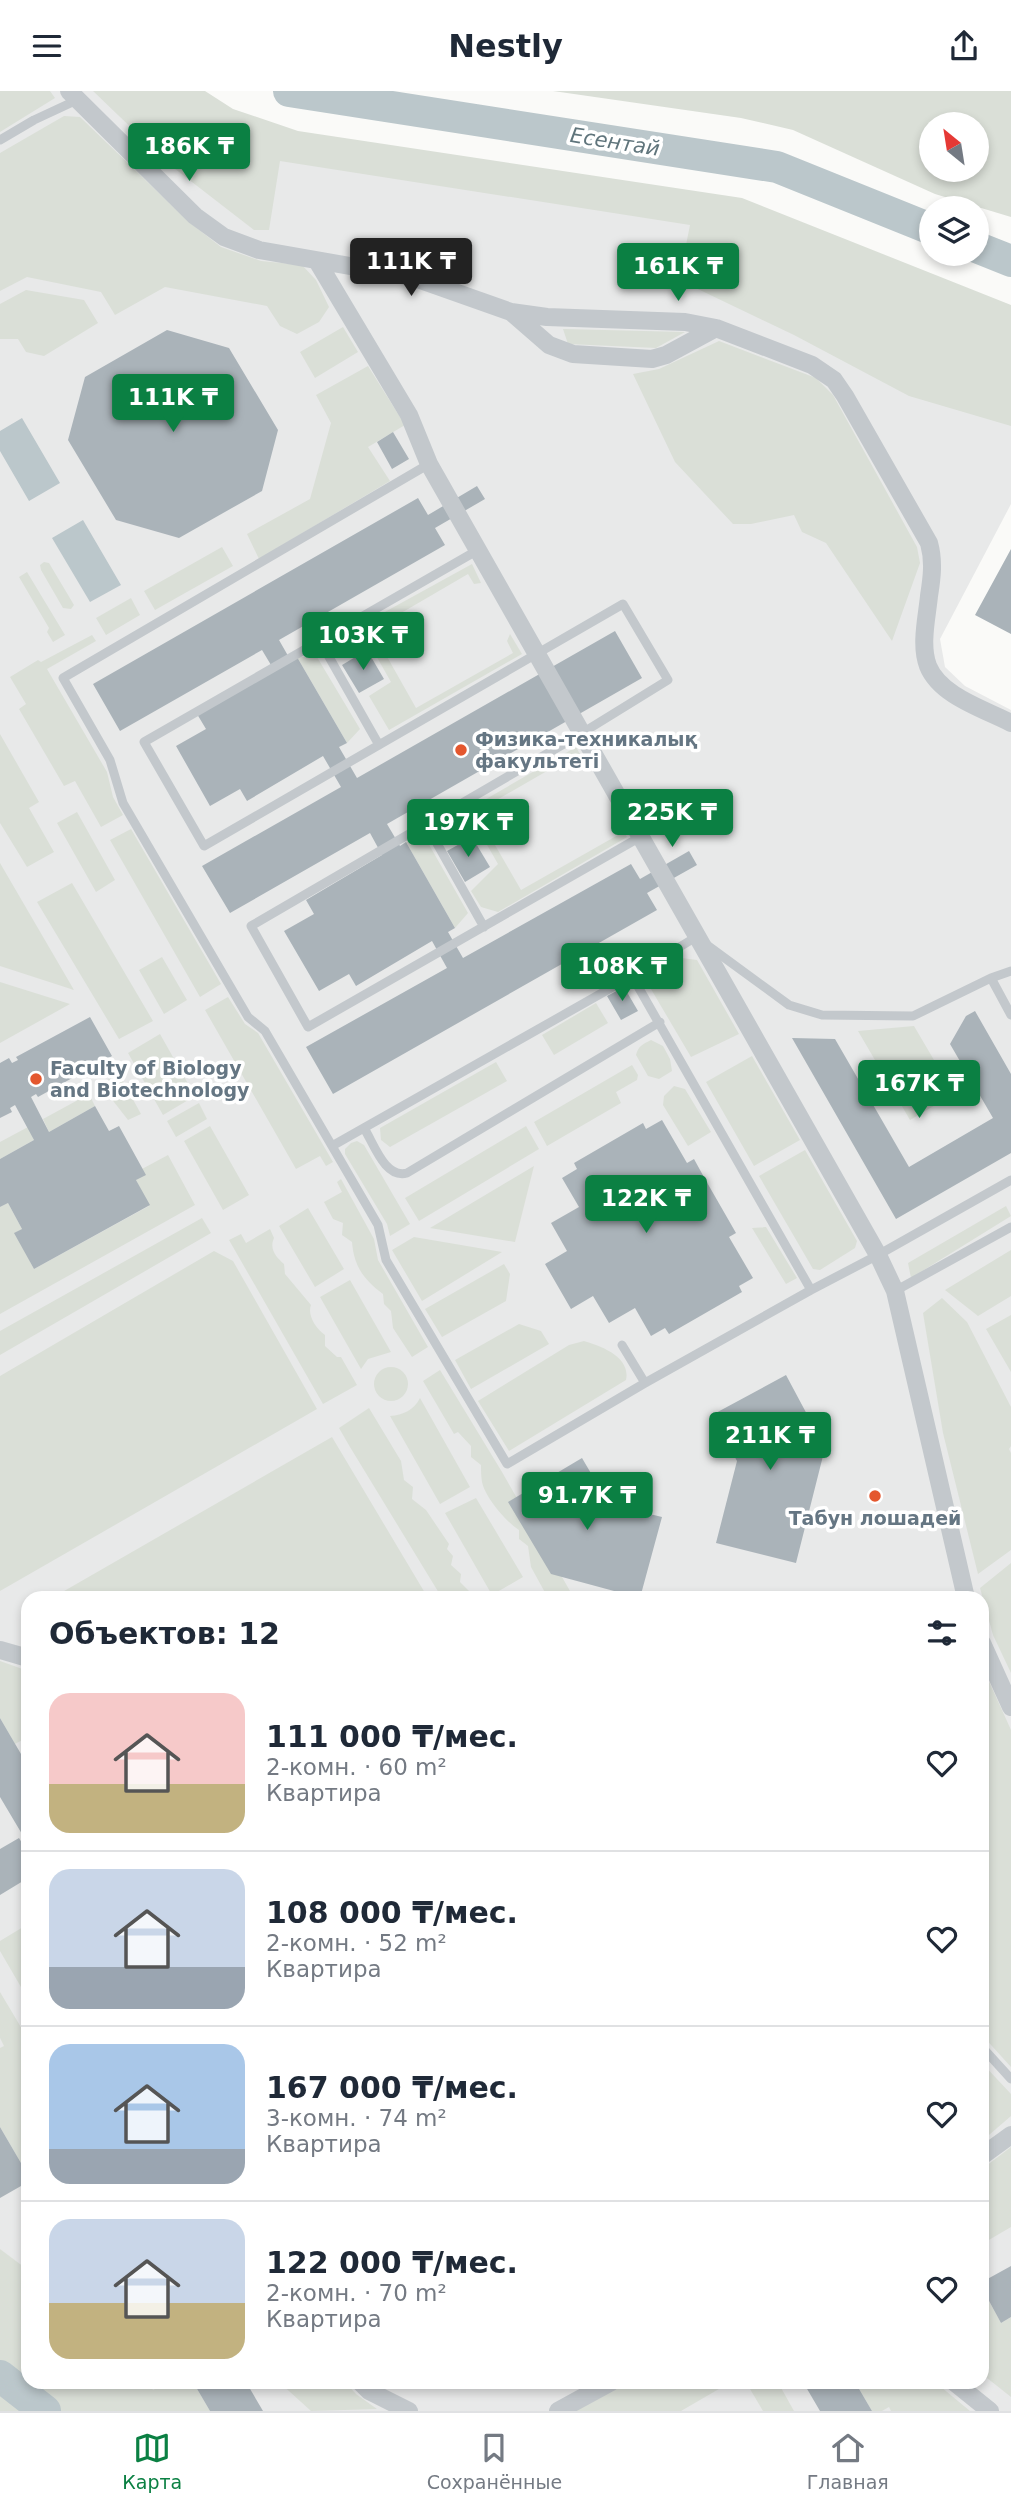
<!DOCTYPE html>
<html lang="ru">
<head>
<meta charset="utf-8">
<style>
  :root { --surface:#fff; --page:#f2f2f3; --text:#1f2937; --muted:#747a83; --line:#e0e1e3; --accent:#0b8043 }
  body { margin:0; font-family:"DejaVu Sans",sans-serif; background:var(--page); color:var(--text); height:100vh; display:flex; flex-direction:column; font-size:26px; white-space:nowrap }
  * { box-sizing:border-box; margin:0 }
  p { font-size:23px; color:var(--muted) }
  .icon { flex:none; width:38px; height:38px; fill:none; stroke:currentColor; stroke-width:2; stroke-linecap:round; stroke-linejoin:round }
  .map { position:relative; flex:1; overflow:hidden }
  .panel { position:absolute; left:21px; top:1500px; width:968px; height:798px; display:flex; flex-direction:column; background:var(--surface); border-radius:21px; box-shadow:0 4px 10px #0003 }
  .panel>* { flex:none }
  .needle { width:46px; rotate:330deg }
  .controls { position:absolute; left:919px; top:21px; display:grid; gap:14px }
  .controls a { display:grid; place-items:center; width:70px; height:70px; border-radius:50%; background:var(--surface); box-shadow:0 4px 10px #0003; font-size:35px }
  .price { position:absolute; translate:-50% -60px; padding:0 16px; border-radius:7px; background:var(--accent); color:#fff; font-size:23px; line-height:46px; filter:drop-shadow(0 2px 4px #0008) }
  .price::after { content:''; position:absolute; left:50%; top:42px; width:21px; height:16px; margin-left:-10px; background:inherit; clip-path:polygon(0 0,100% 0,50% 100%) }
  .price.on { background:#222; color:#fff }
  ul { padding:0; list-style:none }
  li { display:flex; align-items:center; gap:21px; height:175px; padding:0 28px }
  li+li { border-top:2px solid var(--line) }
  li span { display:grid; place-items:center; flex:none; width:196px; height:140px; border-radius:21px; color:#555 }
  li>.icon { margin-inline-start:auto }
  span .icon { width:84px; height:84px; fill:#fffc; stroke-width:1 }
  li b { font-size:30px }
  h2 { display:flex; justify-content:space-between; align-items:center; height:84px; padding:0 28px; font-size:30px }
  header { display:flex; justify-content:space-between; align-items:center; height:91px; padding:0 28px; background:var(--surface); font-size:32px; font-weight:600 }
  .tab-bar { display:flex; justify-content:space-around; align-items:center; height:98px; border-top:2px solid var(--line); background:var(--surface); font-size:19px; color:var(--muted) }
  .tab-bar a { display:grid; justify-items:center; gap:4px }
  .tab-bar .on { color:var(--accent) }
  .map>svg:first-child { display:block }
  .built { fill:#e8e9e9 }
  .green { fill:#dadfd7; fill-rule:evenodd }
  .water { fill:#bbc7cb }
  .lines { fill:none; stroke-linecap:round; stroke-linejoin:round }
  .river { stroke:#bbc7cb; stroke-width:32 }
  .building { fill:#aab3b9 }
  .lane { stroke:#c3c8cc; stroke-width:9 }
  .street { stroke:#c3c8cc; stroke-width:18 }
  .poi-dot { fill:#e4572e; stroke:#fff; stroke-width:2.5 }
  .labels { text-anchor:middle; stroke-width:7; stroke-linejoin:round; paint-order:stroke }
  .poi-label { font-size:19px; font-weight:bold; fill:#657683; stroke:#fff; text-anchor:start }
  .water-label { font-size:21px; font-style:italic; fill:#60757c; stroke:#fff }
</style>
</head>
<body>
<header><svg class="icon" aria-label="menu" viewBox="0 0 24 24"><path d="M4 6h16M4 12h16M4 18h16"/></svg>Nestly<svg class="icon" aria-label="share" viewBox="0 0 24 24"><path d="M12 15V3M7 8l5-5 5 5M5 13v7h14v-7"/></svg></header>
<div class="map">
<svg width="1011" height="2320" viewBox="0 0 1011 2320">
  <rect width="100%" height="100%" fill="#fafaf8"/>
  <path class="built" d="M0,0H192L270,49L742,121L1011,236V413L940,548L945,576L965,595L1011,619V2320H104L71,2291H982V1507H28V2246L0,2212Z"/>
  <path class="green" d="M0,0H50L55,7L0,41Z
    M93,0H205L233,18L298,40L742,107L1011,214V335L909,305L794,244L679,189L690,134L280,70L269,139H254L170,74Z
    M553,0H1011V126L935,103L793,39L741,27ZM976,33V79H931V33Z
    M64,25L80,26L189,131L221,156L261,170L302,174L316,189L329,216L319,231L297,243L280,235L267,215L165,196L115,224L101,201L27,186L0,200V62Z
    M26,199L84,209L98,232L44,265L26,261L18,248H0V213Z
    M343,236L358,261L315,287L300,261Z
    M563,238L685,241L656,257L568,253Z
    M719,250L816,287L833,304L917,456L920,472L892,550L826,452L802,441L794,424L751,433H733L675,371L633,283L659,278Z
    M368,275L405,334L368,356L390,390L259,468L247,443L310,408L331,332L316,304Z
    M222,456L233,475L155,519L144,500Z
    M44,471L49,472L74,514L71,518L63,517L41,479L40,474Z
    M472,473L481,492L474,493L468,483L372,539L416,617L513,562L507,550L510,543L522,563L389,639L369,605L391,591L362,540L363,533Z
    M27,481L65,544L53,551L47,541L49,537L19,486Z
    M131,507L140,524L106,544L96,527Z
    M92,544L96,550L47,578L107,681L113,706L123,724L101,736L75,690L64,695L19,618L26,613L10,586L38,569L41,571Z
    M297,566H317L360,638L347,652Z
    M0,643L39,711L29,717L54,761L27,776L0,732Z
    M576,656L586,674H578L573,665L476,721L521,799L618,744L612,733L616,726L627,746L498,821L481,816L471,800L498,773L467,719Z
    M77,721L115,789L96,801L57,732Z
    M131,738L221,893L200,906L110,749Z
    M427,750L468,822L455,837L406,751Z
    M0,772L74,899L0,875Z
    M72,792L153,930L119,948L37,811Z
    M162,866L187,909L164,923L139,879Z
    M682,867L697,869L739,943L691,966L648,893L651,883Z
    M0,891L70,913L0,952Z
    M228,906L245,933L258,942L333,1071L326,1075L320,1065L296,1078L205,919Z
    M596,912L608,932L554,964L542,944Z
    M914,935L954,1003L910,1029L858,940Z
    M160,943L195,1005L163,1024L128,962Z
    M651,949L663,955L670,968L672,980L659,988L648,985L636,964C638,955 643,953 651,949Z
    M752,965L800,1049L754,1075L706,991Z
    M496,971L507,990L390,1056L381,1049L380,1037Z
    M632,974L638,984L637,989L616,1001L621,1012L547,1055L534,1031Z
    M119,983L141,1023L128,1029L100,993Z
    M674,995L685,998L711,1041L688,1055L663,1014L664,1005Z
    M89,1003L95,1015L49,1041L43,1028Z
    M199,1012L207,1028L176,1046L167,1030Z
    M210,1035L249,1104L223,1119L184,1050Z
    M526,1035L539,1058L419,1130L405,1107Z
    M28,1036L34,1049L0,1068V1051Z
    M357,1050L364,1054L410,1133L390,1145L387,1133L345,1063V1058L351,1052Z
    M805,1059L857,1150L855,1157L820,1179L813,1178L759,1085Z
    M168,1064L195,1114L0,1223V1116L8,1112L22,1138L15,1142L34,1178L149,1115L136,1089L142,1078Z
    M534,1075L515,1151L430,1137Z
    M341,1088L374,1148L378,1169L428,1256L412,1266L393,1237L391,1220L384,1213L383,1203C363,1188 354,1175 352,1151L342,1144L343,1132L333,1128L324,1111L342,1101L337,1091Z
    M1006,1115L1011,1125L911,1187L908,1172Z
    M308,1117L344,1178L315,1196L279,1135Z
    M202,1127L211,1142L0,1264V1240Z
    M766,1136L797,1187L786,1193L752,1137Z
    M270,1138L274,1147C269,1158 276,1166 284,1173L285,1183L311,1214C307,1224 316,1238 325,1244V1255L337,1266H341L357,1294L323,1313L229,1149L241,1143L246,1152Z
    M414,1146L502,1161L422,1210L392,1159Z
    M1011,1159V1205L978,1225L945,1199Z
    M214,1160L233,1170L317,1318L0,1500V1285Z
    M504,1173L510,1183L506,1210L442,1246L425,1218Z
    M350,1189L391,1261L368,1268L361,1278L320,1206Z
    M942,1207L967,1231L1011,1316V1355L1009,1358L1011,1362V1459L978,1483L943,1342L923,1222Z
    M1011,1224V1281L986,1238Z
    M519,1233L541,1240L549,1253L471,1298L455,1269Z
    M584,1250C601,1255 631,1266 626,1289L509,1360L478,1310L569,1254Z
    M374 1293a17 17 0 1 1 34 0a17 17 0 1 1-34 0Z
    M440,1279L502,1381L574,1507H548L531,1476L528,1455L519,1448V1439C506,1431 485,1406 482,1391C481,1385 481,1379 481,1374L471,1366V1355L458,1341L454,1343L423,1290Z
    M420,1307L470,1396L440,1413L390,1325C403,1324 414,1319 420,1307Z
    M369,1317L401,1370L404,1389L413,1396L412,1408L426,1419L449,1453L447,1458L453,1465L451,1474L461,1483L460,1491L475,1506L479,1507H442L350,1356L339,1337Z
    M332,1346L428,1507H52Z
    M476,1407L523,1486L492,1504L445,1422Z
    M1011,1472V1582L993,1544L980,1497Z
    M0,1570L28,1580V1646L15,1653L0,1627Z
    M982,1575L1011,1639V1976L982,1944Z
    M28,1833V1908L0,1860V1850Z
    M0,1901L28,1948V2084L0,2036V1957L4,1955L0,1947Z
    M982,1972L1011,2003V2025L982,2050Z
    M1011,2056V2136L982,2153V2078Z
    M0,2158L28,2179V2291H148L153,2299L168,2291H193L210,2320H0Z
    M982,2197L1001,2232L1011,2226V2306L982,2283Z
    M279,2291H345L356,2303L377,2318L311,2320Z
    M625,2291H731L681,2320H573Z
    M762,2291H781L780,2295L794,2320H763L750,2298Z
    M855,2291H935L970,2320H891L889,2316L882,2320H872Z"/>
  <path class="water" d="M22,327L60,392L29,410L0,360V340Z
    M83,429L121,494L90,511L52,447Z"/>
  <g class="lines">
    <path class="river" d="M289,0L777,76L931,138
      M976,156L1011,170
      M0,2285L45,2320"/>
  </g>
  <path class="building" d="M167,239L229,257L278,339L262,400L179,447L116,429L68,349L85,286Z
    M393,341L409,368L392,378L377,351Z
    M477,395L485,408L435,437L445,454L279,549L291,570L297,566L347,652L339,656L357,687L615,540L642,587L387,733L400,755L406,751L455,837L448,841L463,867L631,773L640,788L689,760L697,774L647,802L657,819L333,1003L306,956L447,877L432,850L356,895L349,883L319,900L284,840L314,823L306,809L382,764L370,742L230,822L202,775L341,696L323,665L247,710L240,698L210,715L176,655L206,638L197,623L274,579L262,559L120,640L93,593L418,407L428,424Z
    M1011,458V543L975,524Z
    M367,559L384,588L359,602L342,574Z
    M472,746L490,776L465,791L447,760Z
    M624,896L638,920L621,929L607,905Z
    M975,920L1011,983V1062L896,1128L792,947L835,948L909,1076L993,1027L950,953L966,925Z
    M90,926L112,965L38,1006L36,1003L31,1006L49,1041L95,1015L109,1040L119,1035L146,1084L136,1089L150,1114L34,1178L14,1142L22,1138L8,1112L0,1116V1068L34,1049L15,1014L10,1017L12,1021L0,1027V972L9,967L12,972L18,969L16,966Z
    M662,1029L687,1072L694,1068L705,1088L736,1142L729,1146L753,1187L739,1195L742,1201L669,1243L665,1237L651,1245L635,1217L609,1232L593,1205L571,1218L545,1173L567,1160L551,1132L579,1116L562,1087L577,1078L574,1072L643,1032L646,1038Z
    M786,1284L825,1357L796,1472L716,1452L737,1370L712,1324Z
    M582,1367L609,1413L662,1426L640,1507L551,1483L508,1411Z
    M0,1627L28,1675V1740L22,1743L0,1706Z
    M19,1747L28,1762V1787L0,1804V1758Z
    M0,2036L28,2084V2091L0,2107Z
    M1011,2175V2226L1001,2232L982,2197V2191Z
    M193,2291H246L263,2320H210Z
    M803,2291H855L872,2320H820Z"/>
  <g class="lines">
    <path class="lane" d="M0,49L34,29L77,9
      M429,373L63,587L110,669L123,712L248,926L265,940L378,1134L386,1169L507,1373L645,1292L811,1199L632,885
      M478,459L144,651L204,755L623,513L668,589L574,647L251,835L308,936L642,745
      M320,550L379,654
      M426,733L484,836
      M991,887L1011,924
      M364,1037C374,1053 385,1088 407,1082L660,931
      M332,1055L632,885L696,846L789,914L822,924L913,925L991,887L1011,880
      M811,1199L878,1164L1011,1089
      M895,1200L1011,1136
      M622,1254L645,1292
      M982,1956L1011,1988"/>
    <path class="street" d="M69,0L195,125L224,146L259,159L412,186L511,221L547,226L685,231L716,237L812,274L834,289L845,305L929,452C934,470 932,486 929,505C927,526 920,554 928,575C940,605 984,618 1011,632
      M317,170L409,324L429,373L878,1164L895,1200L966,1507
      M511,221L549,254L573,263L652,268L666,264L716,237
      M982,1552L1011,1616
      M0,1559L28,1567
      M982,2065L1011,2044
      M360,2291L369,2300L409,2320
      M954,2291L990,2320
      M558,2320L611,2291"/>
  </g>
  <g class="poi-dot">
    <circle cx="461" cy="659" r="7"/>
    <circle cx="36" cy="988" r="7"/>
    <circle cx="875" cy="1405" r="7"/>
  </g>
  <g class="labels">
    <g class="poi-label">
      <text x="475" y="655">Физика-техникалық<tspan x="475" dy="22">факультеті</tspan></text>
      <text x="50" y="984">Faculty of Biology<tspan x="50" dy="22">and Biotechnology</tspan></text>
      <text x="875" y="1434" text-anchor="middle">Табун лошадей</text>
    </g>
    <g class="water-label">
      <text transform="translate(615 51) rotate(9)" y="7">Есентай</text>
    </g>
  </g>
</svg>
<div class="controls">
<a><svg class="needle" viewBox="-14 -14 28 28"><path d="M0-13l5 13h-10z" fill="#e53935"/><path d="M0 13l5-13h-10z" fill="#747a83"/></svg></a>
<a><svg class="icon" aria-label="layers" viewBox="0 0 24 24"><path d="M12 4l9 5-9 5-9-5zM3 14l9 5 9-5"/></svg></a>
</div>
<b class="price" style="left:189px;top:92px">186K ₸</b>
<b class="price on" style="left:411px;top:207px">111K ₸</b>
<b class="price" style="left:678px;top:212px">161K ₸</b>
<b class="price" style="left:173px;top:343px">111K ₸</b>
<b class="price" style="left:363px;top:581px">103K ₸</b>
<b class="price" style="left:672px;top:758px">225K ₸</b>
<b class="price" style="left:468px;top:768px">197K ₸</b>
<b class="price" style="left:622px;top:912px">108K ₸</b>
<b class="price" style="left:919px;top:1029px">167K ₸</b>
<b class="price" style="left:646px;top:1144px">122K ₸</b>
<b class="price" style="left:770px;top:1381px">211K ₸</b>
<b class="price" style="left:587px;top:1441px">91.7K ₸</b>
<section class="panel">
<h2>Объектов: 12<svg class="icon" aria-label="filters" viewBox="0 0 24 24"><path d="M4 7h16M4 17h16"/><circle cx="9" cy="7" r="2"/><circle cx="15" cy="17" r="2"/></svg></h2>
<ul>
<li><span style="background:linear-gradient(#f6c9c9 65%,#c2b280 0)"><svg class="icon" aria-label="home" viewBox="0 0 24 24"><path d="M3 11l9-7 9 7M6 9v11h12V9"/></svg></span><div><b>111 000 ₸/мес.</b><p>2-комн. · 60 m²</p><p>Квартира</p></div><svg class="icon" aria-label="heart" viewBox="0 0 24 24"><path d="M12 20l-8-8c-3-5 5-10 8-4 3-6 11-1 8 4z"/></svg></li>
<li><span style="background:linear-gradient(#c9d6e8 70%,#9aa5b1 0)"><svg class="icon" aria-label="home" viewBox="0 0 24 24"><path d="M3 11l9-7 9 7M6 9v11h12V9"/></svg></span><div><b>108 000 ₸/мес.</b><p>2-комн. · 52 m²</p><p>Квартира</p></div><svg class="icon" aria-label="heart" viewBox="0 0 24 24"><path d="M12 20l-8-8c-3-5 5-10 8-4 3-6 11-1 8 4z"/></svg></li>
<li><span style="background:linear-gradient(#a9c7e8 75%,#9aa5b1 0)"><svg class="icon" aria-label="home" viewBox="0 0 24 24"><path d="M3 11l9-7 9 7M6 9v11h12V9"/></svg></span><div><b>167 000 ₸/мес.</b><p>3-комн. · 74 m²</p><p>Квартира</p></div><svg class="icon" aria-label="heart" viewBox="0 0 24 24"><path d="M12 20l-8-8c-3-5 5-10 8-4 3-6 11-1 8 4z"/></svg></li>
<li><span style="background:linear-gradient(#c9d6e8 60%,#c2b280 0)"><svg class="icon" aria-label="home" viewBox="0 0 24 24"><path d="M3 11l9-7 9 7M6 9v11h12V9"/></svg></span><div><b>122 000 ₸/мес.</b><p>2-комн. · 70 m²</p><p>Квартира</p></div><svg class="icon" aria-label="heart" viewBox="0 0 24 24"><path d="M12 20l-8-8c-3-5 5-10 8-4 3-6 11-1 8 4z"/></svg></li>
</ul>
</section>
</div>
<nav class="tab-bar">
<a class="on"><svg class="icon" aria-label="map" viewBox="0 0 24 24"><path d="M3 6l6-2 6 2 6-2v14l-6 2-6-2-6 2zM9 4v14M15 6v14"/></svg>Карта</a>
<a><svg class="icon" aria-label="saved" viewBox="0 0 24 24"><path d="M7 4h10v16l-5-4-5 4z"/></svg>Сохранённые</a>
<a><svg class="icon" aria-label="home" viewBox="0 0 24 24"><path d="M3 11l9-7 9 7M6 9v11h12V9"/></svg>Главная</a>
</nav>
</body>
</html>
